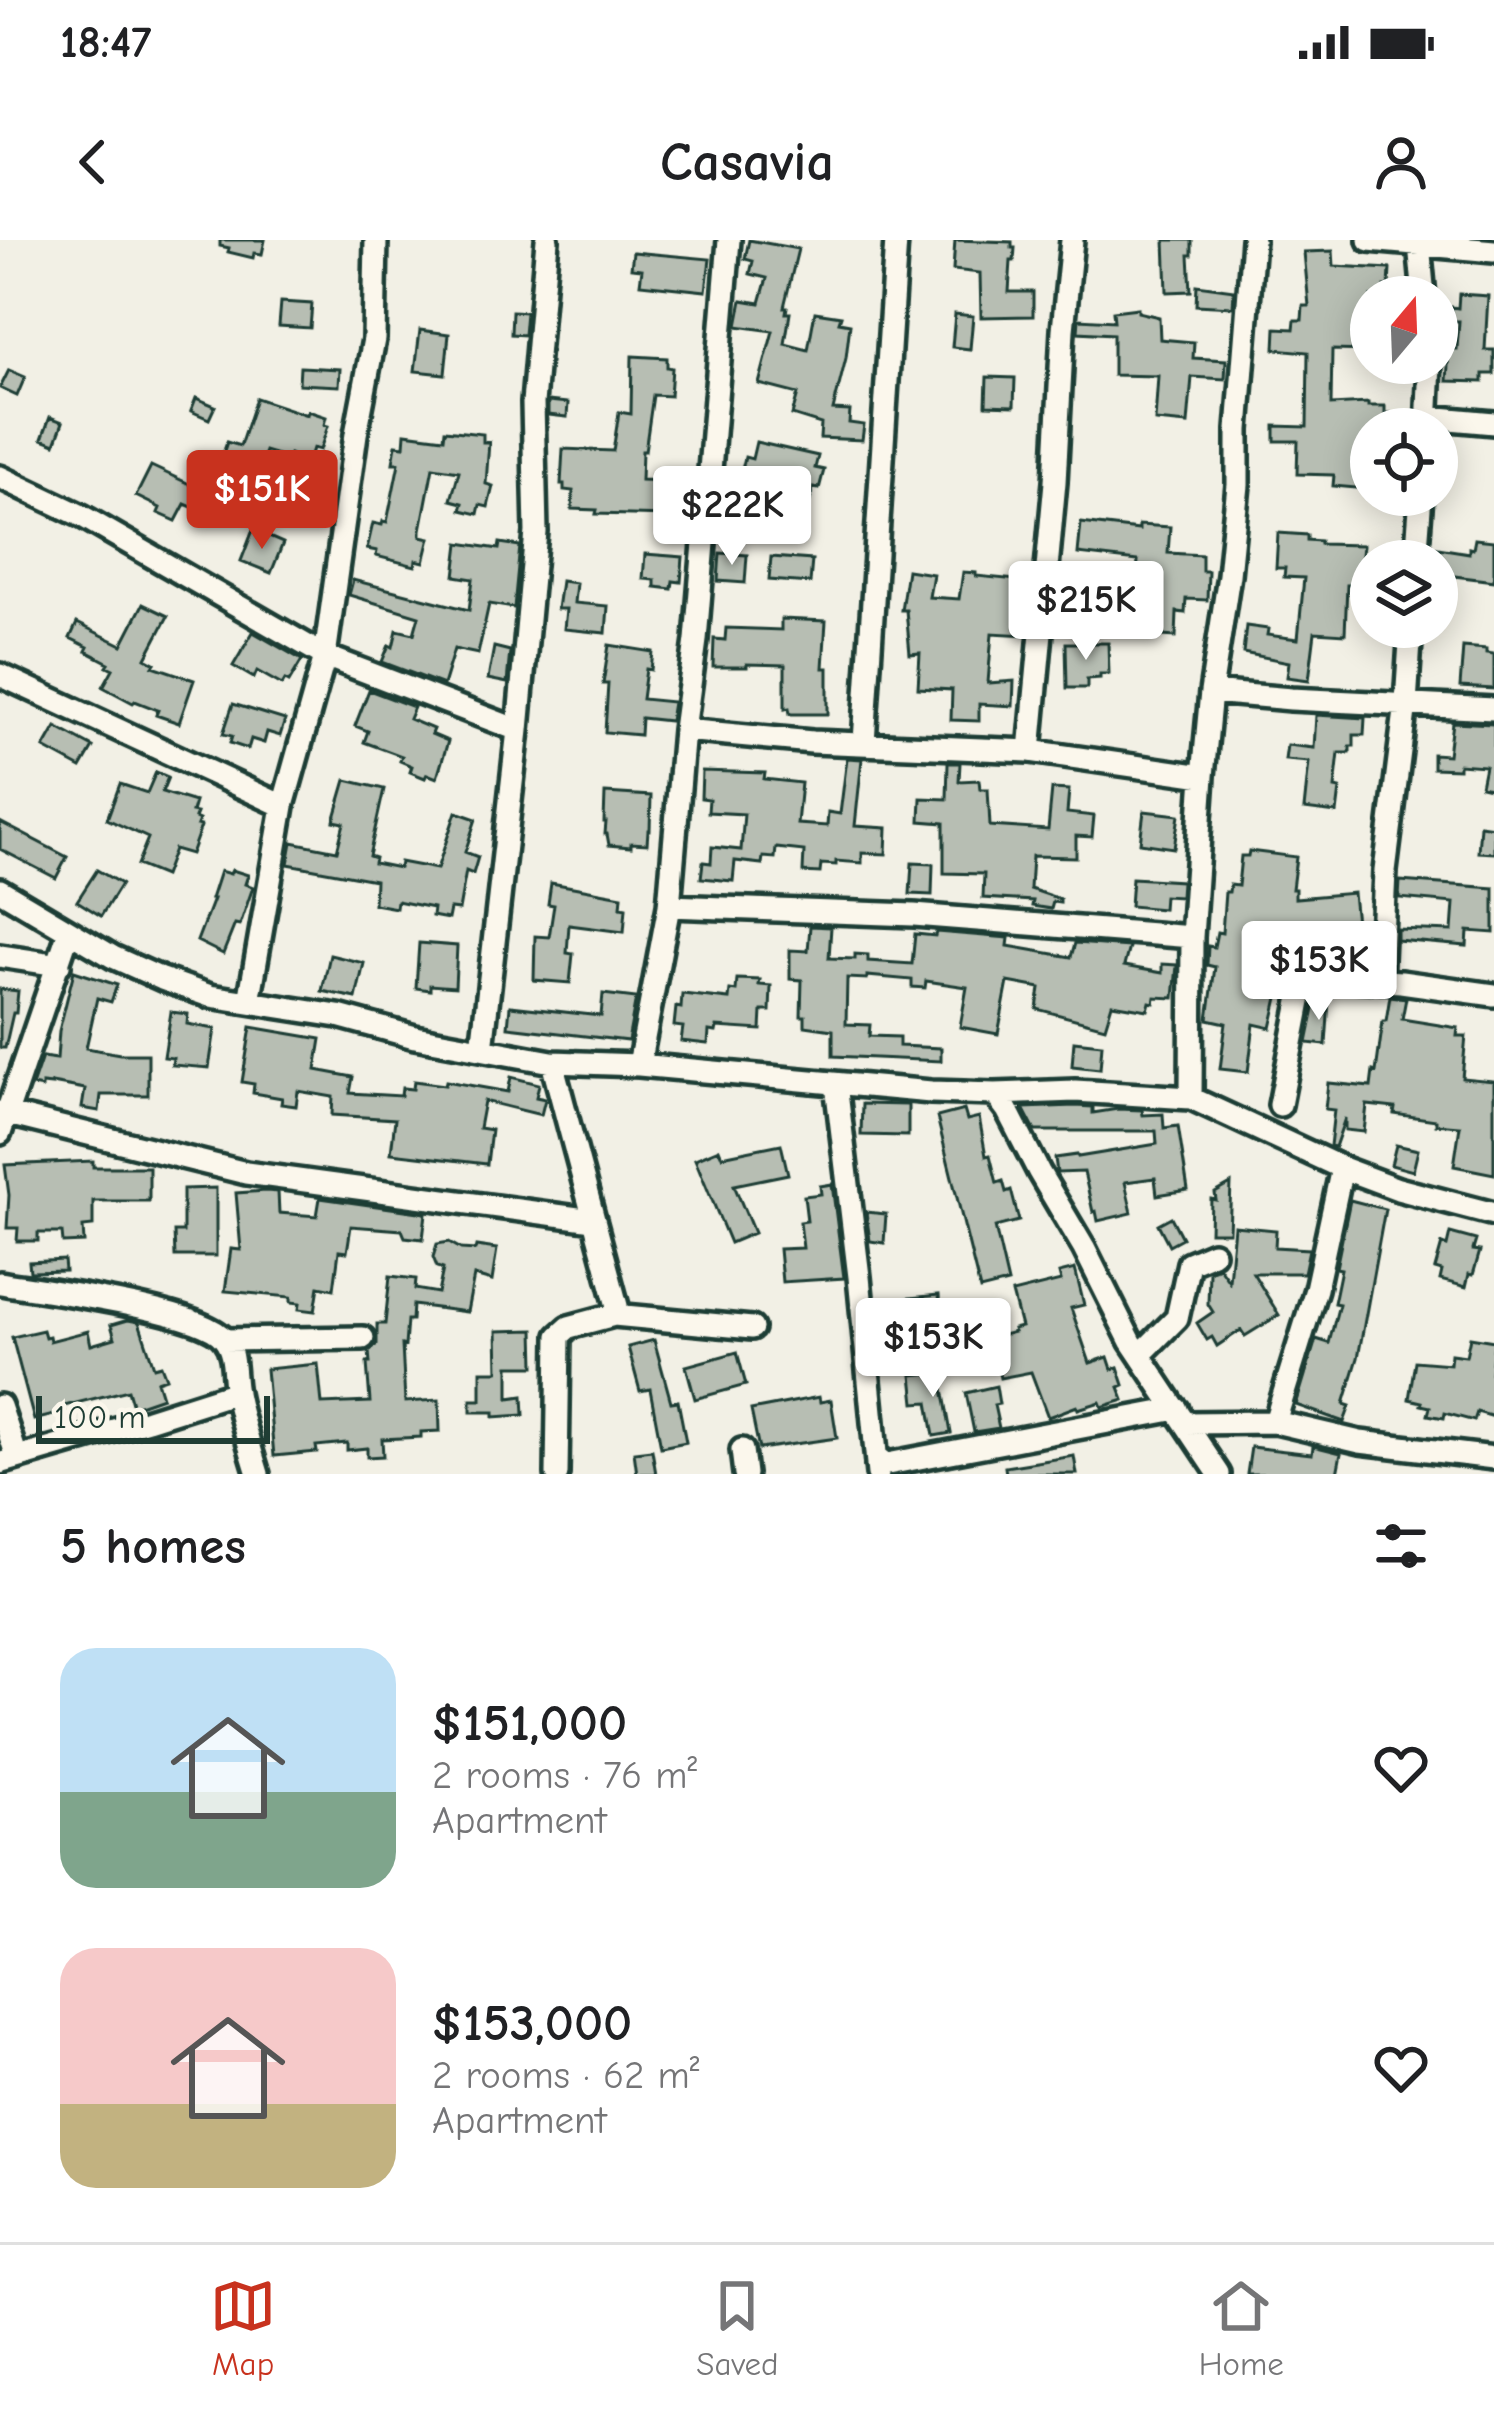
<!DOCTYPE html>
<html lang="en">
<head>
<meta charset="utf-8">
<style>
  :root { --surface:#fff; --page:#f6f6f6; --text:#202124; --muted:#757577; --line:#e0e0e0; --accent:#c8321e }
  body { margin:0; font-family:"Comic Neue",sans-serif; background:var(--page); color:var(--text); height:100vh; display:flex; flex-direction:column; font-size:45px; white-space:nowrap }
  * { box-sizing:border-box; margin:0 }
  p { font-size:39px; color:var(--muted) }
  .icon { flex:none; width:66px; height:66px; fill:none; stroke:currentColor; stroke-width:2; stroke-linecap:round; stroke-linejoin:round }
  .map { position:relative; height:1234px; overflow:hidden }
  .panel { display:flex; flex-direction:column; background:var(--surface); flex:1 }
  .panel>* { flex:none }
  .needle { width:78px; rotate:19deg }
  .buttons { position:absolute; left:1350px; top:36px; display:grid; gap:24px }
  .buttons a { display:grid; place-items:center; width:108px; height:108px; border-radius:50%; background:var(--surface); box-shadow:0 6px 30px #0003; font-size:60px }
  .scale { position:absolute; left:36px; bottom:30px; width:234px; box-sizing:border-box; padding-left:12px; border:6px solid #1f3d34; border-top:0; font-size:33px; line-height:42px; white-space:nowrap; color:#1f3d34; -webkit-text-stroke:9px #fbf7ec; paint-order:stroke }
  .price { position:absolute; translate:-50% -102px; padding:0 27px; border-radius:12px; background:#fff; color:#222; font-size:39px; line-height:78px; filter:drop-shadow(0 3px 6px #0008) }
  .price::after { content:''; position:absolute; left:50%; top:72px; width:36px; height:27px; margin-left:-18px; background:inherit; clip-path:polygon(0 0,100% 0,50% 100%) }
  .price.on { background:var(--accent); color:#fff }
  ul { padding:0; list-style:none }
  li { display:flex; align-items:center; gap:36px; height:300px; padding:0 60px }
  li span { display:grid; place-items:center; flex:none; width:336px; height:240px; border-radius:36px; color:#555 }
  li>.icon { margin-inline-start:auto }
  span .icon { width:144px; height:144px; fill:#fffc; stroke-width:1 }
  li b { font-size:51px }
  h2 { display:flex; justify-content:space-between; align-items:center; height:144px; padding:0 60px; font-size:51px }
  .status { display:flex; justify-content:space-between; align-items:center; height:84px; padding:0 60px; background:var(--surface); direction:ltr }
  .status svg { height:33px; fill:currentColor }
  header { display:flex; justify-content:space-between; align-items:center; height:156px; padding:0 60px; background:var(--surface); font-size:54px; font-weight:700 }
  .tab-bar { display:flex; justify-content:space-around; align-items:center; height:168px; border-top:3px solid var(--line); background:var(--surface); font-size:33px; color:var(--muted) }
  .tab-bar a { display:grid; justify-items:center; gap:6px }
  .tab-bar .on { color:var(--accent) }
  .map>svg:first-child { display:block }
  .building { fill:#b7beb3; stroke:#1f3d34; stroke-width:3 }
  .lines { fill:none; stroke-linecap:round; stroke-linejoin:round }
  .minor-casing { stroke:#1f3d34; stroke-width:30 }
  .minor { stroke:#fbf7ec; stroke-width:21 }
</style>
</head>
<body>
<div class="status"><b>18:47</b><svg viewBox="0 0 49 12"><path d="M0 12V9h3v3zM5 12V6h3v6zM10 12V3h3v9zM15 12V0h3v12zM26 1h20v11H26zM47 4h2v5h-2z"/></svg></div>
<header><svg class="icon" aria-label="back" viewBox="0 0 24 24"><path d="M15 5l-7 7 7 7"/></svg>Casavia<svg class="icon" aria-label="person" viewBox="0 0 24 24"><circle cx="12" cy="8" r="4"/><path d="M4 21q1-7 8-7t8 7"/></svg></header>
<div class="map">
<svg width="1494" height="1234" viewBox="0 0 1494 1234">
  <rect width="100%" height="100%" fill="#f2f0e5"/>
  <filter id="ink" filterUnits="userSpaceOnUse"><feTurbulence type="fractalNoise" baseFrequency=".00833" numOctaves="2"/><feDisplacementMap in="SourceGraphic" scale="24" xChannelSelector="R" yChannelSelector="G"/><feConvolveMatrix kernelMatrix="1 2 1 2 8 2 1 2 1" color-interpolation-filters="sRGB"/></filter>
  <g filter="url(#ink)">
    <path class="building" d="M220,0H265L262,14L254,13L253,18L228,12L229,8L220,6Z
      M749,0L798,9L784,67H787L786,73H790L785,104L808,110L815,72L841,76L839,82L850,84L846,118L833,170L850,171L849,183L864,185L862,200L820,198L821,184L792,175L798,154L759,144L773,91L737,86L742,60L760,63L767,38L750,34L753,21L745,19Z
      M955,0L1012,2V8H1015L1014,21H1011L1009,52H1033V76L981,77L980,33L953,30Z
      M1165,0H1192V15H1189L1191,51L1167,52Z
      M1333,11L1334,26L1390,29L1389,46H1385V57H1371V111L1332,110L1331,165L1368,163V166H1385V173H1390V187L1371,189V207H1368L1365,233H1369L1368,249L1333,246L1334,235L1297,234L1298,201H1275V186L1307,187L1308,112L1275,109L1276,88L1294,89L1295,80H1302L1303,66H1309L1304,12Z
      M633,12L710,19L706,51L640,44L642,29L631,28Z
      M1197,45L1234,50L1233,67L1196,65Z
      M1459,54L1488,56L1485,110H1494V134H1483V142L1447,141L1449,109H1457L1459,81H1451L1452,67L1458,68Z
      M281,62L312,64L310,88L279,86Z
      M1138,68V72L1159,77L1160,99L1194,102L1193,118L1226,120L1225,139L1192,137L1188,184L1155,181L1158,136L1113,135V94L1078,92L1079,79L1114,81L1113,71Z
      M512,71L526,72L524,95L511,94Z
      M955,74L973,76L970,109L952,107Z
      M420,90L449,94L445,134L415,131Z
      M632,116L667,118V127L672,128L670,156L653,155L645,211H642L641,240L669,241L668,276L596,274L597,270L572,269L573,251L564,250V244H561L563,209L613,211L619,172L631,174Z
      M300,127L340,129L339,146L299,144Z
      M9,130L25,137L17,156L0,148Z
      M987,137L1015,138L1014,166L986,165Z
      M196,158L215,166L209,179L191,171Z
      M256,158L307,175L308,171L326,177L324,185L328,186L320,210L313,208L309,221L289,214L288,218L265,211L248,262L211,248L227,202L240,206Z
      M548,161L568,163L567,177L548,175Z
      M50,177L63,182L55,204L42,199Z
      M445,190L483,194V202H489L486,244L493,246L488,267L480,265L478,274L461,270L463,263L451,260L459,231L433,227L421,290V296L430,298L424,322L416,320L415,326L376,316L377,311L367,309L373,283L382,285L383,281L387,282L399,223H393L396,205L404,206L405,193L444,198Z
      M756,202L818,216L815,228L824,230L819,249L813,248L810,261L791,256L786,279L782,278L775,296L734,287L740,259H735L745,217L752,219Z
      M151,226L200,249L192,267L185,264L176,281L158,273L160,268L136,256Z
      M1081,283L1139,290V285L1170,287L1168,313L1202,315V331H1208L1207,360L1186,359L1185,373L1177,372L1176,397L1162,396V383L1083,380L1085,345L1136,347L1138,321L1078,314Z
      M253,290L283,303L271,333L241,321Z
      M1278,293L1307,295V300L1320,301V304L1363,305L1359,345H1347L1345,394L1315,392L1309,440L1287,437L1289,422L1243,413L1246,386L1268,389L1267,395L1298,399L1304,338L1284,337L1285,328H1276Z
      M1475,299L1494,301V341L1454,336L1453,343L1437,341V321H1431L1432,307L1469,313V308L1473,309Z
      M459,303L499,309L500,303L520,306L514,368L489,364L478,414L454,409L443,445L382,422L389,405L393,407L397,390L414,394L419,376L349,355L353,340L469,370L473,339L455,336Z
      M720,313L747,315L745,343L718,341Z
      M645,314L683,317L681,342L673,341L672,349L655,347V340L643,339Z
      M771,317L812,320L810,343L769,340Z
      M907,330L933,334L929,357L959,359L963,332L976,333V336L1027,341L1026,352H1022L1020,382L1027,383L1026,395L992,393L988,443L1014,441L1013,466L979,464V481L951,480L952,450L918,448L920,413L910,414L906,370H901Z
      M561,341L576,343L574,363L608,366L606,393L564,389L566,369H557Z
      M143,364L168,376L146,418L155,423L153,426L194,440L179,483L156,475L158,470L135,461L133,463L103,447L113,429L107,426L109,423L86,411L88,407L70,398L77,383L122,405Z
      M781,379L826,381L823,428H828V474H790L789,468L785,469V425L747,424V427H713L714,399L725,400L726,388L781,390Z
      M253,392L302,420L289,442L285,440L282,445L257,431L254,438L233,426Z
      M1066,403H1108L1109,434H1100V438L1087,439V448H1067Z
      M609,405L653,412L651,430L646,429L642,459L673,462L670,481L641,478L640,495L605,492L608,444H603Z
      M494,407L510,411L507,443L488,439Z
      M1463,407L1486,409V413L1494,414V449L1460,447Z
      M369,450L414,467L409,479L433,489L431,494L448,501L437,538L427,534L425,538L410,532L412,526L400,521L402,516L364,502L368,491L355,486Z
      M233,464L285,480L280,496L267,492L264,503L251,499L248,509L230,503L232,496L223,494Z
      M1316,475L1365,478L1364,495H1354V506H1350V513H1339L1335,548L1340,549L1337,573L1304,569L1309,522L1285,520L1287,505L1314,508Z
      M1452,482L1494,484V549L1481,546L1485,526L1459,524V529L1433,528V514L1448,515Z
      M56,487L93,507L81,528L44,508Z
      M847,518L862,519L855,586L887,588L886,614L862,613V623L836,621V625L821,624L820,633L803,632L804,611L776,608L775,618L763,617L762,624L735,621L733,641L701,638L703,622L711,623L712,607L741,610L744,574L708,572L709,559L701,558L702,531L765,533L764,539L801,543L797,584L827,586L828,572L840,574Z
      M948,523H960L959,541L979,540L980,549H988L990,586L1048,590L1052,549L1069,550L1067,573L1094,576L1092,597L1076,596V617L1032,616L1030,649L1060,659V663L1053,662L1051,669L1032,666L1033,661L983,658L984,634L944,633V583L920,581L921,558L947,559Z
      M156,532L168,537L162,552L195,562L192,572L197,573L195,578L199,580L197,585L201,586L191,614L174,609L164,636L137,625L148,598L107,579L120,544L147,553Z
      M346,540L384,549L369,616L375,618L374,623L399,628L400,622L437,629L456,572L476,579L465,612L478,617L473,634L466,631L459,670L450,669L448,679L432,676L433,668L397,661L396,668L374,664L375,640L288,624L292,602L337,611L344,583L334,581Z
      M605,553L651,556L650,590H648L647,604L631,603V607L609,605L607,594H605L606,582H604Z
      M1144,571L1179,575L1174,608L1140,603Z
      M0,582L67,617L56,638L0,609Z
      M1480,585L1494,587V613L1478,612Z
      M1249,611L1296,617L1292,649H1295V658L1353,653L1357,693L1290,699L1270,698L1265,720L1271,721L1268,745L1280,749L1271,788L1254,784L1248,832L1220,829L1226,783L1208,779L1215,727L1207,725L1208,706L1214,707L1217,692L1222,693L1225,652H1229L1230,645L1238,646L1241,616H1248Z
      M912,623L933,624L932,655L910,654Z
      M97,630L121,644L101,676L77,661Z
      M232,630L248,635L245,644L253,647L240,685L235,684L223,714L197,701L213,659H211L220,631L230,634Z
      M1132,638L1181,641L1180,657L1164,656L1163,669L1130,666Z
      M1400,641L1494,648V693L1468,691L1467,706L1397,700V689L1452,691L1454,663L1399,658Z
      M551,643L622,656L621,667L626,668L624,692L569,685L567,713L573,714L570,743L534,740L535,696L549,697L554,665L548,664Z
      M810,686L831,687L829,718L855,719V714L868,715V721L912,724L915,694L935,696L936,692L1009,698L1008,706L1071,717L1075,703L1129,707L1124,726L1162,733V724L1177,725L1174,758L1155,757L1154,763L1150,762L1148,770L1112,764L1105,787L1037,769L1040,748L1008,742L998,794L960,787L967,747L926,741L925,748L912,747V740L867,736V739L847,738L846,784L870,785L869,796L899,797V806L941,808V821L833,816V790L805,786V776H801L802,740L790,739V710L808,711Z
      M419,703L457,706L455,747L430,745V750L416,748Z
      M330,715L364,723L356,758L322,751Z
      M74,731L117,745L111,762L97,758L86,808L120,814H148V855H101L99,871L82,868L85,849L52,843V845L42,844V848L32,846L42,817L57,819L59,791Z
      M737,739L760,740L759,745L771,746L770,771H762L761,790L717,787L716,792L709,791L708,804L681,801L683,787L674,786L676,767L681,768L682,754L729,759L730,750L736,751Z
      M0,749L18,751L16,773H13L5,808H0Z
      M603,754L636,758L628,801L508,787L510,766L601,776Z
      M1390,756L1406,758L1402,779L1458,788L1457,796H1466L1462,838L1494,841V934L1454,926L1460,886L1436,884V880L1394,874L1395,868L1367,865L1364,892L1345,890V878L1335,907L1330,906L1334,870L1325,869L1328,843L1371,847L1373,831L1376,832L1383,781H1386Z
      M1316,759L1329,760L1326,805L1307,803Z
      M171,772L188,774L187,784L215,789L209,828L172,825L173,818L164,817Z
      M251,787L321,799L316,830L353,837L350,853L401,856L402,848L413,849L414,841L445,845L446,841L508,852L511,837L539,844L536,857L545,859L541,875L484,861L479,888L491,890L487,924L391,913L395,879L332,875L333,857L298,851L296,866L281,864L282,858L253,853L254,844L242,842Z
      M1074,801L1102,804L1100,829L1072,826Z
      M862,864L908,865V896L861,895Z
      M1075,866L1093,867V873L1118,869L1142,870L1143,875L1163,874L1164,888L1178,886L1188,950L1157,955L1155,938L1125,942L1132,973L1098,981L1096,971L1093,972L1084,932L1057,933L1055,918L1077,915L1078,917L1157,904L1156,891H1035L1023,868Z
      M964,870L967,880L979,877L986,916L990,915L997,943L1003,941L1006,952L1011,950L1019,981L995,987L1008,1043L980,1050L937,877Z
      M781,904L788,934L734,945L754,993L730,1003L695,919L719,909L722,916Z
      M1396,905L1418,910L1413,931L1391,925Z
      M93,921V927H149V961H93V986L83,987L84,1002L63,1003L62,993H38V1001H17L18,988H7L9,955L5,925Z
      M832,944L844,1038L782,1042L779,1009L803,1008L800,982L807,981L804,956L821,954L820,946Z
      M1231,944L1229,992H1210L1211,959L1216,960L1215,953Z
      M216,948V1016H175L174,992H183V949Z
      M266,951L278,952L279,973L317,976L320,958L426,973L423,999L405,997L402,990L351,986L347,1012L339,1011L334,1049L319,1046L315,1071L299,1069L300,1063L291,1062V1057L225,1051L231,1009L241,1010L236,953Z
      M1350,960L1385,969L1358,1118L1344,1164L1350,1166L1344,1182L1296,1165L1316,1099L1329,1103L1339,1064L1334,1063L1341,1029L1336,1028Z
      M866,972L886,974L884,1003L870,1001Z
      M1171,977L1182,998L1169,1005L1158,984Z
      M1234,986L1276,990L1275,1007L1309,1009L1304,1033H1253L1279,1075L1245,1096L1241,1090L1217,1106L1212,1097L1207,1100L1197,1083L1213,1072L1208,1064L1209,1031L1219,1027L1229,1041Z
      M1450,993L1476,1000L1473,1010L1480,1011L1473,1035L1469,1034L1466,1047L1440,1040L1442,1031L1435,1029L1442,1004L1447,1006Z
      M449,1002L461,1009L475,1010L476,1006L497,1009L492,1041L474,1036L467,1072L413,1065L412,1080H407L405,1106L402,1105L405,1162L439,1160L440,1191L421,1192V1197L382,1199L383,1216L367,1217V1208L347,1210V1203L316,1206L317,1212L274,1216L266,1129L318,1124L322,1164L370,1162L367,1123H370L369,1111L377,1104V1084H385L390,1036L416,1039L415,1049L438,1053L443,1029L437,1027L433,1017L437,1004Z
      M64,1020L65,1031L30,1032L29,1022Z
      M1075,1029L1084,1065L1071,1068L1090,1123L1108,1117L1112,1129L1118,1127L1124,1145L1119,1147L1124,1160L1102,1167L1100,1162L1078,1169L1077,1166L1048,1177L1031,1132L1000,1138L991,1098L1014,1092L1013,1089L1021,1087L1012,1053L1061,1041L1059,1033Z
      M939,1055L943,1102L905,1105L900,1059Z
      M128,1080L139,1082L154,1127L161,1125L166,1138L157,1141L162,1157L133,1167L128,1150L64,1166L66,1172L34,1180L12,1097L43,1090L45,1097L49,1096L50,1101L88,1091L91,1105L115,1098L111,1085Z
      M534,1090L535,1126H509V1158L523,1156L524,1175L494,1177V1172H471V1160H481V1131H498L497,1091Z
      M1470,1097L1494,1101L1491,1133L1494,1134V1177L1477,1172L1474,1181L1445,1173L1444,1178L1428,1175L1430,1167L1421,1165L1422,1162L1409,1159L1415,1121L1450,1124L1451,1114L1466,1116Z
      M654,1100L671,1162L678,1161L686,1202L661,1207L650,1149L640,1151L628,1107Z
      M737,1112L746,1145L695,1159L686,1126Z
      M940,1132L951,1193L934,1196L928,1162L915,1163L912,1135Z
      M996,1146L999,1164L994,1165L999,1188L974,1192L966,1153Z
      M819,1157L820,1162L831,1160L837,1198L759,1209L751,1170Z
      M1313,1206L1341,1213L1337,1234H1247L1251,1207L1312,1214Z
      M652,1210L656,1234H637L634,1212Z
      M1074,1216L1077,1234H1006L1005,1227Z"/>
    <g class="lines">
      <g class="minor-casing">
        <path id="minor" d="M1369,0L1494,11
          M1419,4L1424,57
          M1428,177L1494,183
          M1427,188L1430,123
          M0,237L82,276L325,416L518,490
          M1416,321L1421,255
          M0,435L283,566
          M1211,452L1291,459L1494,469
          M684,490L812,502L1030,511L1203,536
          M864,502L896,0
          M1030,511L1055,242L1063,90L1072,0
          M0,650L113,717L162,739L210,756L338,776L415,797L552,822L639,825L931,852L995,854L1075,851L1191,858L1342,928L1398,949L1494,974
          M669,666L914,675L1192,697
          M0,716L59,725
          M1380,741L1385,631L1406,463L1411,387
          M249,762L283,566L325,416L356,194L374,99L376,0
          M482,809L518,490L536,292L533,163L547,0
          M552,822L617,1066L614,1075L569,1087L559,1096L557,1234
          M639,825L669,666L684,490L696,400L729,0
          M836,844L859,1037L878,1234
          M995,854L1007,870L1039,932L1084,1008L1131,1102L1219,1234
          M1191,858L1192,697L1203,536L1211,452L1229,335L1238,245V190L1253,0
          M1280,865L1305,736L1401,742L1494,755
          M0,872L246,933L593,980
          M0,893L69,691
          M1342,928L1316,1049L1275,1182L1360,1202L1494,1218
          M0,1043C42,1050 202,1070 224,1099C236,1114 232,1135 236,1153C241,1180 250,1207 258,1234
          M614,1075L752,1088
          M225,1100L363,1098
          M1140,1115L1177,1078L1189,1023L1213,1013
          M0,1166L17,1217
          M1186,1183L1275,1182
          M742,1210L745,1234
          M0,1223L148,1180L236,1152
          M877,1226L1177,1169"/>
      </g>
      <use href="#minor" class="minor"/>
    </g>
  </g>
</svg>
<div class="buttons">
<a><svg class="needle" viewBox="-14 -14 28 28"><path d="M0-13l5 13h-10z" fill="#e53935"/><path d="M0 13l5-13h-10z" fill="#757577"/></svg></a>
<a><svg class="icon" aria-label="locate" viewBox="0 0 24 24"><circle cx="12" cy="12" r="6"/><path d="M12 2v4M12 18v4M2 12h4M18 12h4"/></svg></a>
<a><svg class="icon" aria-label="layers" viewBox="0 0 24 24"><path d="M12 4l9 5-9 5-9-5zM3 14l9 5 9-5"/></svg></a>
</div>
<div class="scale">100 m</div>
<b class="price on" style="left:262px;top:312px">$151K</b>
<b class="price" style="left:732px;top:328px">$222K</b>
<b class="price" style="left:1086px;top:423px">$215K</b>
<b class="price" style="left:1319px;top:783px">$153K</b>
<b class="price" style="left:933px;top:1160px">$153K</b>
</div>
<section class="panel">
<h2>5 homes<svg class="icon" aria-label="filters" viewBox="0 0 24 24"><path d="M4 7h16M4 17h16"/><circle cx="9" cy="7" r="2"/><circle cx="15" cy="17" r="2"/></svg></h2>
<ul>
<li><span style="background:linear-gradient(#bfe0f5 60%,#7fa58c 0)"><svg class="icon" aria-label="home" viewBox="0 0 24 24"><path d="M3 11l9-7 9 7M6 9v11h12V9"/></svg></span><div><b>$151,000</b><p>2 rooms · 76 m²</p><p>Apartment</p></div><svg class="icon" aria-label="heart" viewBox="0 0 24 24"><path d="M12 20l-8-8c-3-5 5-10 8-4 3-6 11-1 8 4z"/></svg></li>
<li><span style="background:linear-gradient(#f6c9c9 65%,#c2b280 0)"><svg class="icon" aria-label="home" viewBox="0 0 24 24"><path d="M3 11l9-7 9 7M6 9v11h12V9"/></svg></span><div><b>$153,000</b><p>2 rooms · 62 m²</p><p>Apartment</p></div><svg class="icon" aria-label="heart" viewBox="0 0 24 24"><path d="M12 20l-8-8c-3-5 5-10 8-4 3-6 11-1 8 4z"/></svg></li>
</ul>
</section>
<nav class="tab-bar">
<a class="on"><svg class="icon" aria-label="map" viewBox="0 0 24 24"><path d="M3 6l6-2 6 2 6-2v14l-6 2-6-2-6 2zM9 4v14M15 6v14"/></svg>Map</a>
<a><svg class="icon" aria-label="saved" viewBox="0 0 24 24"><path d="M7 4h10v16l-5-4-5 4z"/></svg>Saved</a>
<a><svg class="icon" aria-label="home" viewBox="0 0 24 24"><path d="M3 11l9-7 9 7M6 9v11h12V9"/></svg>Home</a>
</nav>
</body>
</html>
